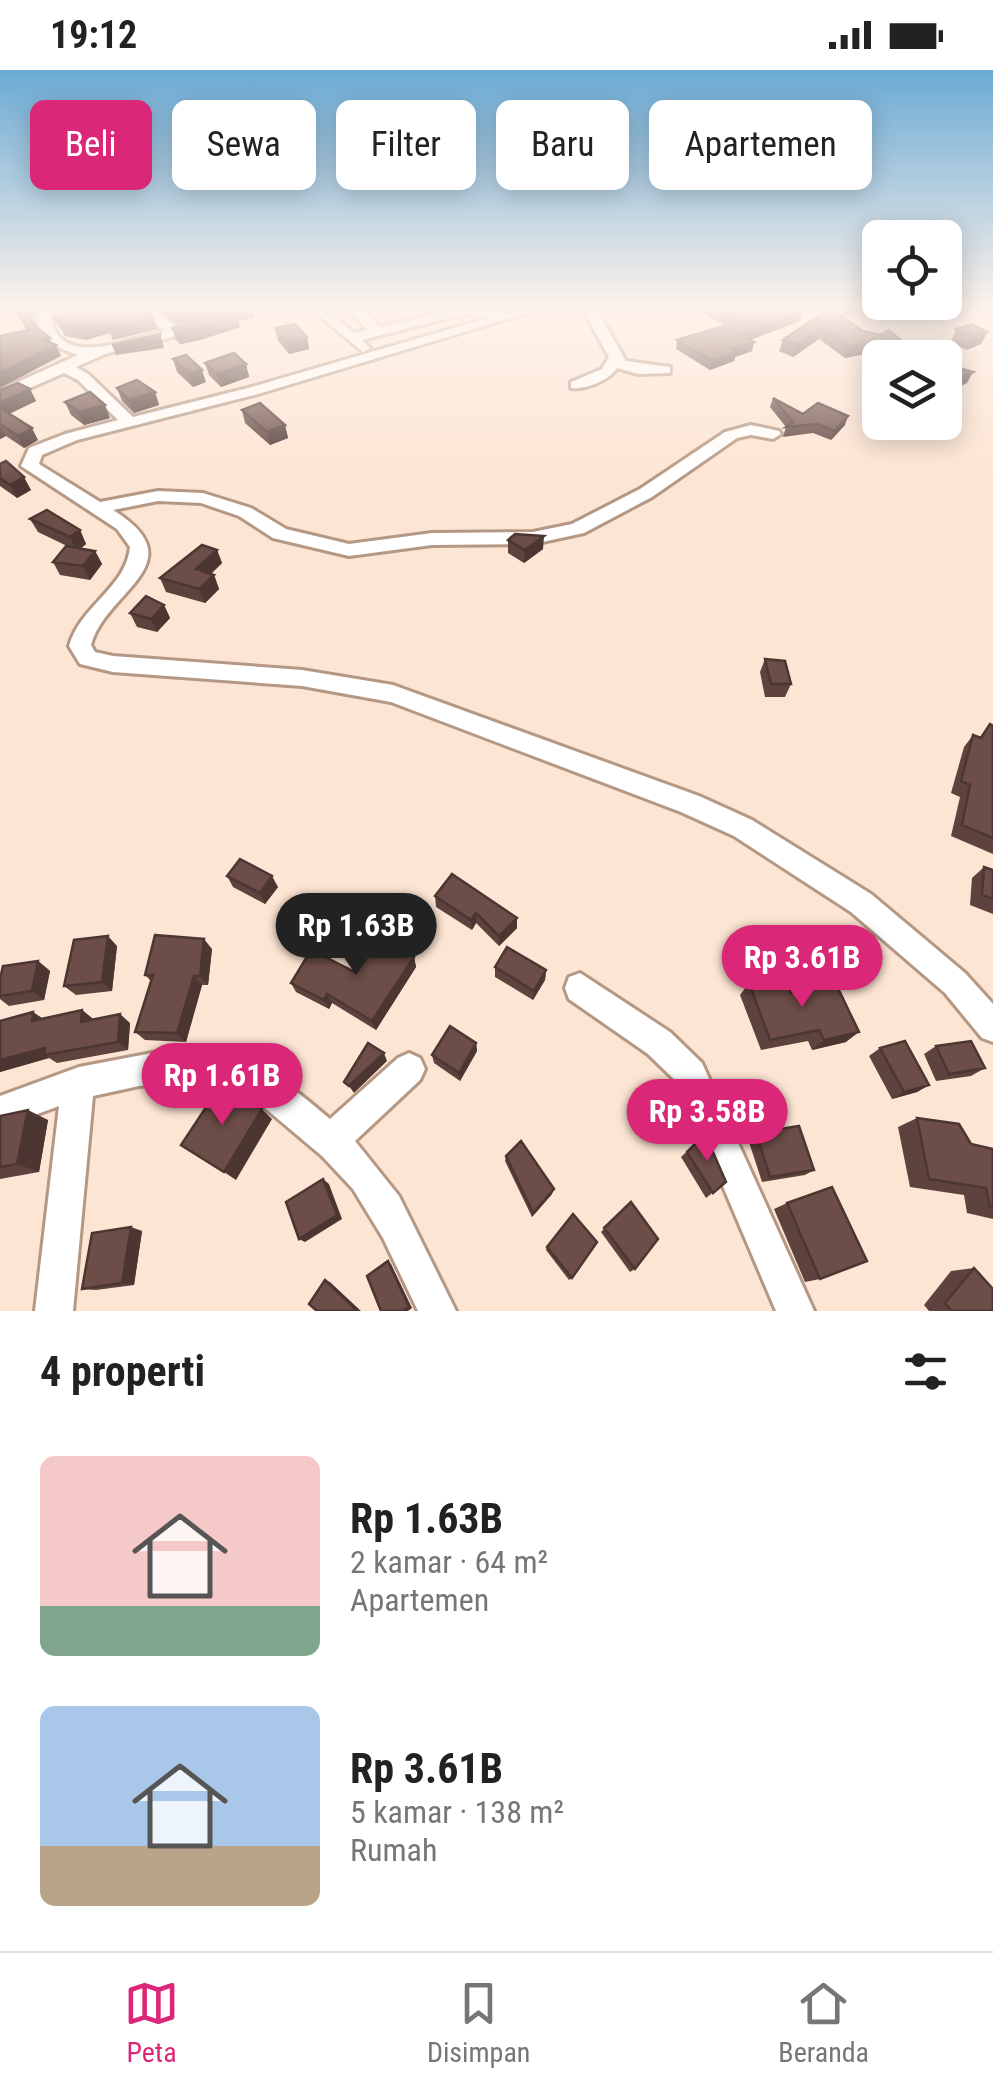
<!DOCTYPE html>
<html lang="id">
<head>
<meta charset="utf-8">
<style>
  :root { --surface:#fff; --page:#f2f2f2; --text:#222; --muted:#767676; --line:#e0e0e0; --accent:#db2777 }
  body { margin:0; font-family:"Roboto Condensed",sans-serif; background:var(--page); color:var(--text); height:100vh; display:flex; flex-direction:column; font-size:38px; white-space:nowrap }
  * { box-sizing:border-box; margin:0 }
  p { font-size:32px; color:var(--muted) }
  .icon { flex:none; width:55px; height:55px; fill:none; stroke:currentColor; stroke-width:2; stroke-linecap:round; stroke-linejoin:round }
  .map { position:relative; height:1241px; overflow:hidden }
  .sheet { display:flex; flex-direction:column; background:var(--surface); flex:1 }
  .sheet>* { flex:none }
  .top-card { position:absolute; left:30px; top:30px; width:935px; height:90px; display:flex; gap:20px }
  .fabs { position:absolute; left:862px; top:150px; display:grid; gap:20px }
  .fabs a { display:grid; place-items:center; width:100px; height:100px; border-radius:15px; background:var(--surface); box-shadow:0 5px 25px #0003; font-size:50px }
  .price { position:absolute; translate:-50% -85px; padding:0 22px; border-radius:35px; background:var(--accent); color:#fff; font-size:32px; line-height:65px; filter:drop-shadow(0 2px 5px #0008) }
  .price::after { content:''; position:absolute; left:50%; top:60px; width:30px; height:22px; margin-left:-15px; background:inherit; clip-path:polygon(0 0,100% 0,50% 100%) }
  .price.active { background:#222; color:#fff }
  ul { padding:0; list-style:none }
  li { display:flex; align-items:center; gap:30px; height:250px; padding:0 40px }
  li span { display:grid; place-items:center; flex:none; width:280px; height:200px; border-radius:15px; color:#555 }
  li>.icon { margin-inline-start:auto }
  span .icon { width:120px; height:120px; fill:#fffc; stroke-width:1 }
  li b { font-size:42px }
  h2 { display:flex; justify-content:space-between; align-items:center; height:120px; padding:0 40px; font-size:42px }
  .chip { padding:0 35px; border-radius:15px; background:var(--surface); box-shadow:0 5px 25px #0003; font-size:35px; line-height:90px }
  .chip.active { background:var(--accent); color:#fff }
  .status { display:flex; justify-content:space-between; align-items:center; height:70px; padding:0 50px; background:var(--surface); direction:ltr }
  .status svg { height:28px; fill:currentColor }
  .menu { display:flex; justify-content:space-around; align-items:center; height:140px; border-top:2px solid var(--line); background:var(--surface); font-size:28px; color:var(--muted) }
  .menu a { display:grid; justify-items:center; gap:5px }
  .menu .active { color:var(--accent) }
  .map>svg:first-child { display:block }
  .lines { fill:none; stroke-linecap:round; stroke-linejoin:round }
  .minor-casing { stroke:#b49883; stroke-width:6 }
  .minor { fill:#fff; fill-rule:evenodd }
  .wall { fill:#5e423d }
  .shaded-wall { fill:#4c3632 }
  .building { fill:#6d4d47; stroke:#4c3632; stroke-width:2.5 }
</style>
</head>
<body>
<div class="status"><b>19:12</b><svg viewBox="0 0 49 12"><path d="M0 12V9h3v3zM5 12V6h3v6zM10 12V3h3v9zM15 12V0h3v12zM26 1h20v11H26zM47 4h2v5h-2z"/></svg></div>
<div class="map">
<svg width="993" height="1241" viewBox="0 0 993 1241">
  <rect width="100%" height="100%" fill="#fde5d3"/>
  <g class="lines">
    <g class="minor-casing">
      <path id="minor" d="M37,237H51C48,303 127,270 164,261L147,245L154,241L177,257L208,252V258L105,284L76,297L88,304L133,347L248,318L488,248L465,244L362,270L370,278L363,282L309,237H324L354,263L368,260L345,237H360L380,257L461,237L506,243L526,237H547L258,324L77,370L42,385L39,394L100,432L158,421L203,423L251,438L286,459L349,474L432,463L533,462L572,454L640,419L725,362L751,355L779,361L781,364L773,369L751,365L737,368L652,427L584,463L533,474L432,475L349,486L273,468L239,446L201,433L158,431L113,440C198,493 105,521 91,575L95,582L113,586L302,600L393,615L699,726L752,750L871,824L965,903L993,934V972L982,968L945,923L851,842L734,766L681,742L391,632L302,616L113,602L80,594L69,576C80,536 126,518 130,477L117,459L21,396L29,378L65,364L118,350L78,310L64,303L0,331V320L78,285C50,275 35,270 37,237Z
        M581,237H595L626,291L670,297V303L638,304L617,298C610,310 585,320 571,318V312L602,299L609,287Z
        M580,903L670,962L702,993L814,1241H776L680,1015L648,984L569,929L565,918L569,907Z
        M168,980C243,978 276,1003 330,1049L398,988L409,983L420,988L425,999L420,1010L355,1071L399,1126L456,1241H418L383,1168L353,1119L322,1086L252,1027L233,1017L196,1011L139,1016L93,1026L73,1241H35L59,1036L0,1058V1026L79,997Z"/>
    </g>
    <use href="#minor" class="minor"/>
  </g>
  <path class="wall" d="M76,237H252L254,247L238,251L240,257L200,270L180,274L176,270L172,258L204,249L178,254L152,238L147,242L157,259L113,270L110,263L86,270L65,266L54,247L77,240Z
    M691,237H793L800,251L750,270L754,272L752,281L735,287L734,291L710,300L676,279L677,270L726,256Z
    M839,237H865L864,239L844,247Z
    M830,238L900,285L898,288H880L870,283L845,288L819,269L793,287L779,281L783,270Z
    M275,258L307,267L309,279L289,284L278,271Z
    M956,259L987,262L981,274L966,280L951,272Z
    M173,289L206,312L193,317L177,302Z
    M205,293L246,294L249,307L221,317L209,305Z
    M117,318L155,322L159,335L134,343L122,331Z
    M30,319L36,331L9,344L38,370L24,378L6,366L0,369V333Z
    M773,328L803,344L845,355L831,370L813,363L783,367L786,357L770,337Z
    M65,332L110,348L84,355L71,345Z
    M242,340L285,355L288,368L270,375L245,353Z
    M0,394L31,420L17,428L0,416Z
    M30,449L80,460L86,474L80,479L95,481L102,494L90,510L60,505L53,492L69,477L38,462Z
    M508,470L543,479L524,493L508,483Z
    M217,480L222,493L211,504L214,505L219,519L205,533L166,522L160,508Z
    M164,535L170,548L157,562L137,557L130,543Z
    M765,589L791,614L785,627H765L760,602Z
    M990,654L993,656V784L951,766L960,727L951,723L964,677L973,665L980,667Z
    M984,797L993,800V844L970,835L972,808Z
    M227,806L278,817L265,834L233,817Z
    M435,826L517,848V858L499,876L476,853L472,860L436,837Z
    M117,876L112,921L76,925L64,916Z
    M212,879L208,915H202L186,972L145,970L135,962L151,911L145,905Z
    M414,887L416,897L376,960L332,933L329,939L296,922L291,913L355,902Z
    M38,891L50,901L44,930L9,936L0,929V926Z
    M495,897L546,900L545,910L533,930L495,907Z
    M749,913L791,923L846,972L812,980L808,971L761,980L740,925Z
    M82,940L93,949L130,953L128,980L57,993L49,988L0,1002V951L33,942L43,949Z
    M476,973L477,981L460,1011L434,993L432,985Z
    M936,976L985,998L971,1006L936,1011L924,984Z
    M880,978L929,1015L917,1022L892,1029L869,986Z
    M0,1046L48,1050L39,1102L0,1109Z
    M917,1048L971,1074L993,1079V1149L967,1143L964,1125L910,1117L898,1057Z
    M756,1063L814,1100L805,1105L762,1112L748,1069Z
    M705,1064L726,1112L706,1128L681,1087Z
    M506,1086L552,1124L532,1147L505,1091Z
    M631,1132L635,1199L630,1202L601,1162Z
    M787,1133L820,1209L805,1212L774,1139Z
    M142,1161L134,1215L96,1220L82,1219Z
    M547,1177L572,1208L569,1210L546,1180Z
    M974,1198L993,1241H929L924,1235L951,1201Z"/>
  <path class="shaded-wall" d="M28,237H34L33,248L39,266Z
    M205,237H229L230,243L178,254L174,243Z
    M248,237H252L254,247L238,251L240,257L200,270L180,274L176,262Z
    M337,237H344L345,242L338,244Z
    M847,237H865L864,239L844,247Z
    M802,242L800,251L739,274L741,265Z
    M154,248L157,259L113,270L110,263L86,270L81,259L107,252Z
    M823,258L819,269L793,287L797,275Z
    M987,262L981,274L966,280L972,267Z
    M160,264L164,278L116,285L112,275Z
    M307,267L309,279L289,284L287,272Z
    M50,268L53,276L56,275L61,286L0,318V303L44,270Z
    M754,272L752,281L735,287L734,291L710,300L712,291L732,279Z
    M874,272L870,283L845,288L849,276Z
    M905,274L900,285L898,288H892L894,282Z
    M246,294L249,307L221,317L217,304Z
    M202,300L206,312L193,317L189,304Z
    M973,302L967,313L945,324V315Z
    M30,319L36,331L2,347L0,344V333Z
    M155,322L159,335L134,343L129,330Z
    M105,335L110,348L84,355L79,342Z
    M848,346L845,355L831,370L835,361Z
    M0,355L6,366L0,369Z
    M285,355L288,368L270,375L267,362Z
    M32,358L38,370L24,378L18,366Z
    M24,407L31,420L17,428L10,415Z
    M80,460L86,474L77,481L70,467Z
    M544,466L543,479L524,493L525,480Z
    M217,480L222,493L202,512L196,499Z
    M95,481L102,494L90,510L83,496Z
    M214,505L219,519L205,533L199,519Z
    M164,535L170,548L157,562L151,549Z
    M272,806L278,817L265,834L260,823Z
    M476,843V853L472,860L471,850Z
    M517,848V858L499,876V866Z
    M108,866L117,876L112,921L102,912Z
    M204,869L212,879L208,915L200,906Z
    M414,887L416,897L376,960L372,951Z
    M38,891L50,901L44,930L32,921Z
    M546,900L545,910L533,930L534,921Z
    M194,906L202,915L186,972L177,963Z
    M327,924L332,933L329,939L324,930Z
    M82,940L93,949L81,952Z
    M33,942L46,951H32Z
    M120,944L130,953L128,980L118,972Z
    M859,962L846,972L812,980L824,970Z
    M476,973L477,981L460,1011L459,1003Z
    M45,978L44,985L49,988L0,1002V990Z
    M384,983L387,991L354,1023L349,1016Z
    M929,1015L917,1022L892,1029L904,1022Z
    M262,1039L272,1049L236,1110L224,1102Z
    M28,1040L48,1050L39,1102L17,1094Z
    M323,1109L329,1114L342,1149L305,1172L299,1169Z
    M554,1119L552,1124L532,1147L533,1143Z
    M131,1157L142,1161L134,1215L122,1213Z
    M388,1191L391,1194L412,1238L408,1241H403Z
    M325,1210L330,1212L361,1241H357Z"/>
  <path class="building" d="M15,237H28L34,255L50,268L44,270L56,275L0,303V266L28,260Z
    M78,237H143L154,248L108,259L107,252L81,259L60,256L54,247L80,239Z
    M165,237H205L174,243Z
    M230,237H248L232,241Z
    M710,237H793L802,242L741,265L754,272L732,279L737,282L712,291L677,270L738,252Z
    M830,238L863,261L880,265L889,260L905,274L894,282L874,272L849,276L823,258L797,275L783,270Z
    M232,241L237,244L197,257L176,262L172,258Z
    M295,254L307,267L287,272L275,258Z
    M972,254L987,262L972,267L956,259Z
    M160,264V268L112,275Z
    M234,283L246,294L217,304L205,293Z
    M186,285L202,300L189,304L173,289Z
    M945,294L973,302L945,315Z
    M137,310L155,322L129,330L117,318Z
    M18,313L30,319L0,333V320Z
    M90,322L105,335L79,342L65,332Z
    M773,328L803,344L818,333L848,346L835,361L817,354L786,357L793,352Z
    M260,333L285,355L267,362L242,340Z
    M0,338L32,358L18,366L0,354Z
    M6,391L24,407L10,415L0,408V394Z
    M47,440L80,460L70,467L30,449Z
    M515,464L544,466L525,480L508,470Z
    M202,475L217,480L196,499L214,505L199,519L160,508Z
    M66,476L95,481L83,496L53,492Z
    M146,526L164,535L151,549L130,543Z
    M765,589L785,591L791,614H771Z
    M990,654L993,656V768L962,755L970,715L961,711L973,665L981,668Z
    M240,789L272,806L260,823L227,806Z
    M984,797L993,800V829L982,825Z
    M452,804L517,848L499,866L476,843L471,850L435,826Z
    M155,865L204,869L200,906H194L177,963L135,962L153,905H145Z
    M108,866L102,912L64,916L74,870Z
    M379,867L414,887L372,951L327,924L324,930L291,913L311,880L355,902Z
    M507,877L546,900L534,921L495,897Z
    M38,891L32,921L0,926V909L3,896Z
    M784,906L791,923L835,912L859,962L824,970L819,960L770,970L749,913Z
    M82,940L81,952L120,944L118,972L44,985L45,978L0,990V951L33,942L32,951Z
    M450,956L476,973L459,1003L432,985Z
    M905,971L929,1015L904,1022L880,978Z
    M971,971L985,998L949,1004L936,976Z
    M368,973L384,983L349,1016L344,1012Z
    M222,1013L262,1039L224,1102L181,1075Z
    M28,1040L17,1094L0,1097V1046Z
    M917,1048L959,1054L971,1074L993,1079V1138L990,1137L986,1118L929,1109Z
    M799,1056L814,1100L770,1107L756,1063Z
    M705,1064L726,1112L713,1123L687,1082Z
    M521,1071L554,1119L533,1143L506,1086Z
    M323,1109L337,1145L299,1169L286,1132Z
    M832,1117L867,1191L820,1209L787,1133Z
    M631,1132L658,1169L635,1199L604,1158Z
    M573,1144L597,1172L572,1208L547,1177Z
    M131,1157L122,1213L82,1219L92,1163Z
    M388,1191L409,1237L403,1241H381L367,1206Z
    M974,1198L993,1219V1241H952L945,1233Z
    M325,1210L357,1241H317L309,1234Z"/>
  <linearGradient id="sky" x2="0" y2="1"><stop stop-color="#6baad5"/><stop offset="0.58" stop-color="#fef3eb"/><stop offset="1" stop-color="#fef3eb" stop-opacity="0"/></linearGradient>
  <rect width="993" height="411" fill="url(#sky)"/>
</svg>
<div class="fabs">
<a><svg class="icon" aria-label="locate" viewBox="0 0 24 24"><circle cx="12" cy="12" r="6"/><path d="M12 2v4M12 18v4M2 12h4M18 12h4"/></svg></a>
<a><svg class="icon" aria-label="layers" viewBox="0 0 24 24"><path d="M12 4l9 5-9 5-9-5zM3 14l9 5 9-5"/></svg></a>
</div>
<b class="price active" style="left:356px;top:908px">Rp 1.63B</b>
<b class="price" style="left:802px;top:940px">Rp 3.61B</b>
<b class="price" style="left:222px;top:1058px">Rp 1.61B</b>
<b class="price" style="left:707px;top:1094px">Rp 3.58B</b>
<div class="top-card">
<a class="chip active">Beli</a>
<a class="chip">Sewa</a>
<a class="chip">Filter</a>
<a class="chip">Baru</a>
<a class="chip">Apartemen</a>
</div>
</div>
<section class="sheet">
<h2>4 properti<svg class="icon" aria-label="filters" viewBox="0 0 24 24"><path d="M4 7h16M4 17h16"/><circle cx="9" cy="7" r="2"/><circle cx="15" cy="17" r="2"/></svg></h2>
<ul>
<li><span style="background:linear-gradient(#f6c9c9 75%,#7fa58c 0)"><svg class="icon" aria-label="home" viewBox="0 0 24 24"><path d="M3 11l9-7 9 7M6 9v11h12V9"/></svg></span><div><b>Rp 1.63B</b><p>2 kamar · 64 m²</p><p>Apartemen</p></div></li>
<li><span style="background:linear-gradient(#a9c7e8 70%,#b9a48a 0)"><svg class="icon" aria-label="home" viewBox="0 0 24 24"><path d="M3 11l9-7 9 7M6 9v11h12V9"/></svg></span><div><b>Rp 3.61B</b><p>5 kamar · 138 m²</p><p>Rumah</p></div></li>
</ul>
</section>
<nav class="menu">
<a class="active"><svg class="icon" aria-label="map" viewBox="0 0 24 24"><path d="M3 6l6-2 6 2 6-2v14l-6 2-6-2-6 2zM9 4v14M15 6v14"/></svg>Peta</a>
<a><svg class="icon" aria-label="saved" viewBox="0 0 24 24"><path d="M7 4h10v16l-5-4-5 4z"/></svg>Disimpan</a>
<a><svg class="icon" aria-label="home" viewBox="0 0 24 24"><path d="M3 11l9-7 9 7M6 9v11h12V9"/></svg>Beranda</a>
</nav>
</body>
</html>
